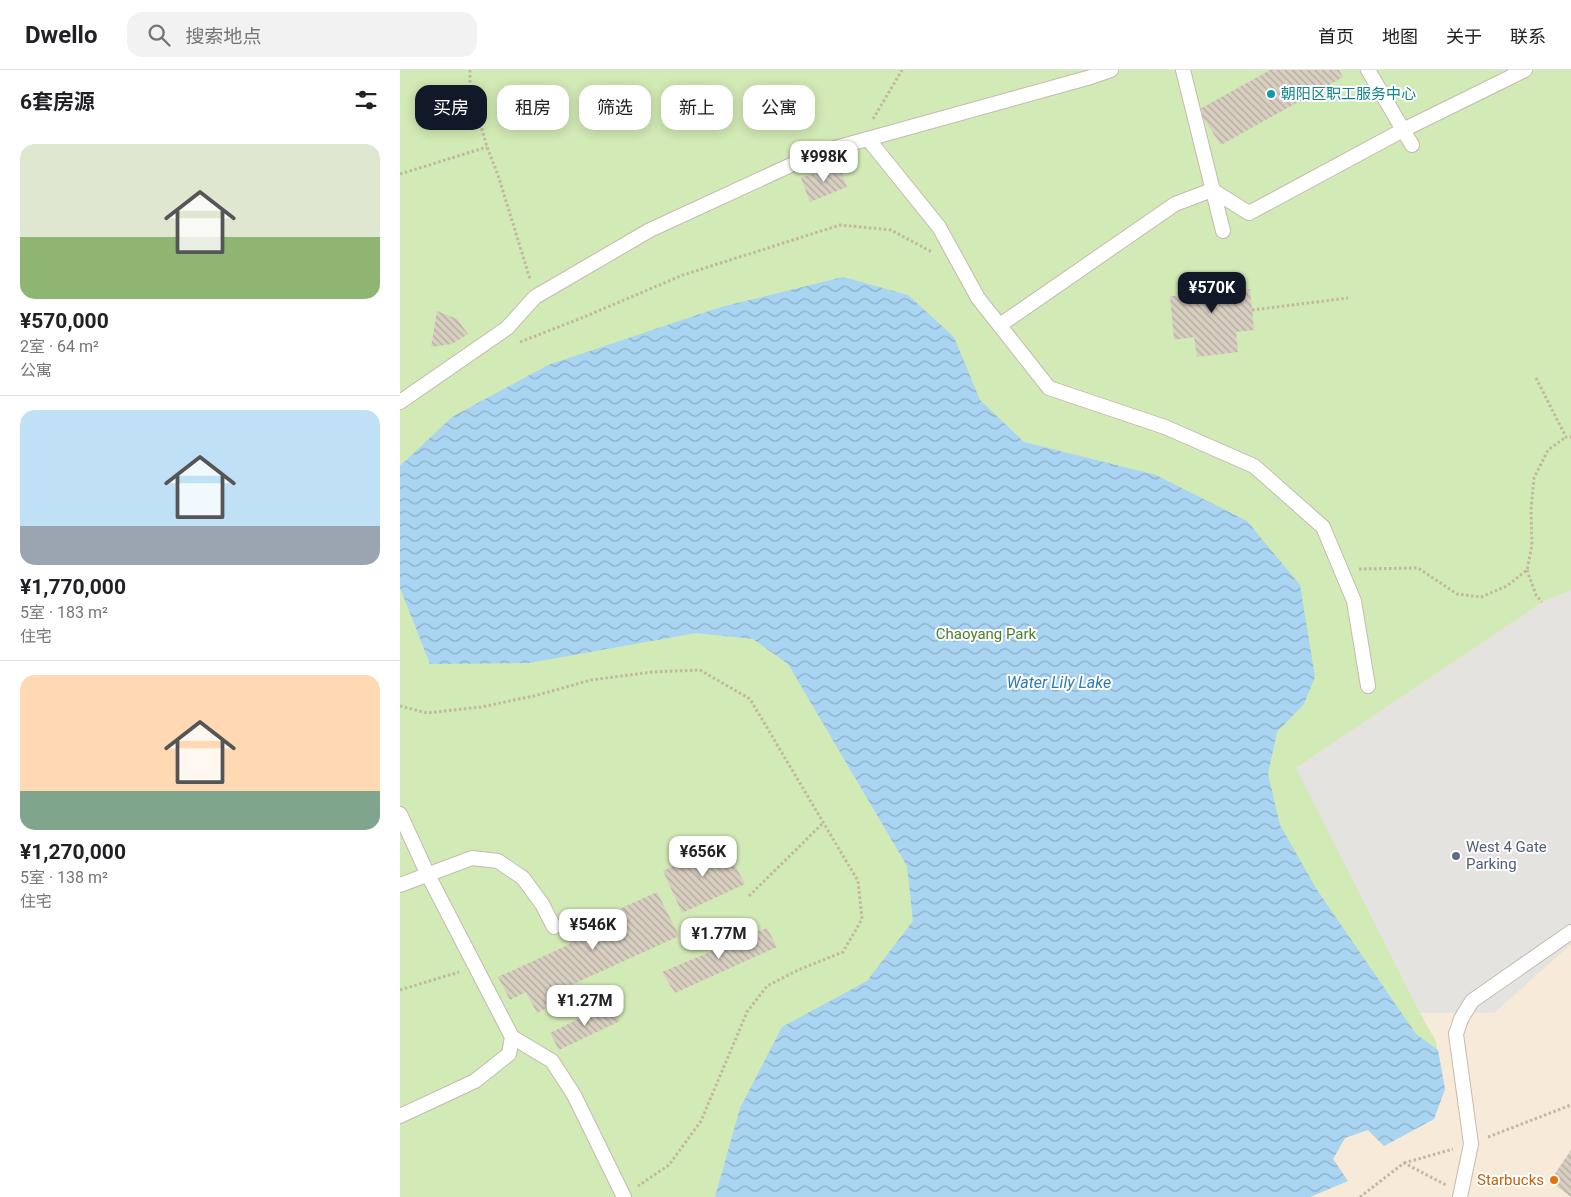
<!DOCTYPE html>
<html lang="zh">
<head>
<meta charset="utf-8">
<style>
  :root { --surface:#fff; --page:#f2f2f2; --text:#202124; --muted:#757577; --line:#e0e0e0; --accent:#111827 }
  body { margin:0; font-family:Roboto,"Noto Sans SC",sans-serif; background:var(--page); color:var(--text); height:100vh; display:flex; flex-direction:column; font-size:19px; white-space:nowrap }
  * { box-sizing:border-box; margin:0 }
  p { font-size:16px; color:var(--muted) }
  .icon { flex:none; width:28px; height:28px; fill:none; stroke:currentColor; stroke-width:2; stroke-linecap:round; stroke-linejoin:round }
  .map { position:relative; flex:1; overflow:hidden }
  .side { display:flex; flex-direction:column; background:var(--surface); width:400px }
  .side>* { flex:none }
  .hud { position:absolute; left:15px; top:15px; width:475px; height:45px; display:flex; gap:10px }
  .price { position:absolute; translate:-50% -42px; padding:0 11px; border-radius:10px; background:#fff; color:#222; font-size:16px; line-height:32px; filter:drop-shadow(0 1px 2px #0008) }
  .price::after { content:''; position:absolute; left:50%; top:30px; width:15px; height:11px; margin-left:-8px; background:inherit; clip-path:polygon(0 0,100% 0,50% 100%) }
  .price.active { background:var(--accent); color:#fff }
  ul { padding:0; list-style:none }
  li { display:grid; align-content:center; gap:10px; height:265px; padding:0 20px }
  li+li { border-top:1px solid var(--line) }
  li span { display:grid; place-items:center; height:155px; border-radius:15px; color:#555 }
  li>.icon { margin-inline-start:auto }
  span .icon { width:90px; height:90px; fill:#fffc; stroke-width:1 }
  li b { font-size:21px }
  h2 { display:flex; justify-content:space-between; align-items:center; height:60px; padding:0 20px; font-size:21px }
  .tag { padding:0 18px; border-radius:15px; background:var(--surface); box-shadow:0 2px 12px #0003; font-size:18px; line-height:45px }
  .tag.active { background:var(--accent); color:#fff }
  header { display:flex; align-items:center; gap:30px; box-sizing:border-box; height:70px; padding:0 25px; background:var(--surface); border-bottom:1px solid var(--line) }
  header strong { font-size:24px }
  nav { display:flex; gap:28px; margin-inline-start:auto; font-size:18px }
  .search { width:350px; height:45px; background:var(--page); display:flex; align-items:center; gap:12px; box-sizing:border-box; padding:0 18px; border-radius:15px; color:var(--muted); font-size:19px }
  main { display:flex; flex:1; min-height:0 }
  .map>svg:first-child { display:block }
  .commercial { fill:#f7ead8 }
  .park { fill:#d2eab5 }
  .parking { fill:#e5e3e0 }
  .water { fill:url(#water-waves) }
  .building { fill:url(#building-back-hatch) }
  .lines { fill:none; stroke-linecap:round; stroke-linejoin:round }
  .service-casing { stroke:#c2bbae; stroke-width:16 }
  .path { stroke:#c4b79f; stroke-width:3; stroke-dasharray:2.5 2.5; stroke-linecap:butt }
  .service { stroke:#fff; stroke-width:14 }
  .culture-dot { fill:#0f9aa8; stroke:#fff; stroke-width:2 }
  .service-dot { fill:#5c6f8a; stroke:#fff; stroke-width:2 }
  .food-dot { fill:#e8710a; stroke:#fff; stroke-width:2 }
  .labels { text-anchor:middle; stroke-width:4; stroke-linejoin:round; paint-order:stroke }
  .culture-label { font-size:15px; fill:#0d838f; stroke:#fff; text-anchor:start }
  .park-label { font-size:15px; fill:#4a7f2a; stroke:#fff }
  .service-label { font-size:15px; fill:#4e5e75; stroke:#fff; text-anchor:start }
  .food-label { font-size:15px; fill:#c56008; stroke:#fff; text-anchor:end }
  .water-label { font-size:16px; font-style:italic; fill:#2e7ab2; stroke:#fff }
</style>
</head>
<body>
<header>
<strong>Dwello</strong>
<div class="search"><svg class="icon" aria-label="search" viewBox="0 0 24 24"><circle cx="10" cy="10" r="6"/><path d="M15 15l6 6"/></svg>搜索地点</div>
<nav><a>首页</a><a>地图</a><a>关于</a><a>联系</a></nav>
</header>
<main>
<section class="side">
<h2>6套房源<svg class="icon" aria-label="filters" viewBox="0 0 24 24"><path d="M4 7h16M4 17h16"/><circle cx="9" cy="7" r="2"/><circle cx="15" cy="17" r="2"/></svg></h2>
<ul>
<li><span style="background:linear-gradient(#dfe7d0 60%,#8fb573 0)"><svg class="icon" aria-label="home" viewBox="0 0 24 24"><path d="M3 11l9-7 9 7M6 9v11h12V9"/></svg></span><div><b>¥570,000</b><p>2室 · 64 m²</p><p>公寓</p></div></li>
<li><span style="background:linear-gradient(#bfe0f5 75%,#9aa5b1 0)"><svg class="icon" aria-label="home" viewBox="0 0 24 24"><path d="M3 11l9-7 9 7M6 9v11h12V9"/></svg></span><div><b>¥1,770,000</b><p>5室 · 183 m²</p><p>住宅</p></div></li>
<li><span style="background:linear-gradient(#ffd9b3 75%,#7fa58c 0)"><svg class="icon" aria-label="home" viewBox="0 0 24 24"><path d="M3 11l9-7 9 7M6 9v11h12V9"/></svg></span><div><b>¥1,270,000</b><p>5室 · 138 m²</p><p>住宅</p></div></li>
</ul>
</section>
<div class="map">
<svg width="1171" height="1127" viewBox="0 0 1171 1127">
  <defs>
    <pattern id="water-waves" width="16" height="10" patternUnits="userSpaceOnUse" patternTransform="scale(1.25)"><rect width="16" height="10" fill="#a9d4f2"/><path d="M0 5q4-4 8 0t8 0" fill="none" stroke="#8caec5"/></pattern>
    <pattern id="building-back-hatch" width="6" height="6" patternUnits="userSpaceOnUse" patternTransform="scale(1.25)"><rect width="6" height="6" fill="#d8cfc1"/><path d="M-1 5l2 2M0 0l6 6M5-1l2 2" fill="none" stroke="#b1aa9e"/></pattern>
  </defs>
  <rect width="100%" height="100%" fill="#f6f3ec"/>
  <path class="commercial" d="M1171,874V1127H910L948,1111L933,1089L945,1068L968,1060L1039,980L1036,971L1020,943H1094Z"/>
  <path class="park" d="M0,0H1171V874L1094,943H1020L1036,971L1045,1019L1034,1049L984,1076L968,1060L945,1068L933,1089L948,1111L910,1127H0Z"/>
  <path class="parking" d="M1171,520V874L1094,943H1020L896,698L1142,532Z"/>
  <path class="water" d="M443,207L508,225L554,267L580,330L624,372L756,405L847,451L900,515L915,607L904,634L877,662L868,704L880,755L917,820L1016,964L1038,980L1045,1019L1034,1049L984,1076L968,1060L945,1068L933,1089L948,1111L910,1127H315L340,1038L382,957L467,911L513,851L507,796L388,594L353,569L296,563L129,593L30,594L0,518V396L52,347L148,295L321,237Z"/>
  <path class="building" d="M870,0H939L943,7L821,75L798,40Z
    M438,94L447,117L410,132L401,108Z
    M828,202L830,222L850,219L854,260L836,262L838,282L797,287L794,267L774,270L770,226L790,225L787,207Z
    M37,241L57,249L68,264L52,274L31,277Z
    M323,772L345,814L282,843L263,801Z
    M257,822L279,866L158,921L161,930L137,943L126,922L110,930L98,907L170,874L164,864Z
    M367,858L377,877L275,923L262,902Z
    M210,933L220,951L159,980L150,963Z
    M1171,1080V1127L1150,1111Z"/>
  <g class="lines">
    <g class="service-casing">
      <path id="service" d="M783,0L823,161
        M968,0L1012,75
        M468,69L539,157L578,228L649,318L765,357L854,396L923,457L954,531L968,616
        M600,255L775,134L812,120L849,143L1003,60L1125,0
        M0,332L107,258L135,227L250,160L417,83L691,7L711,0
        M0,744L28,805L112,967L109,984L75,1011L0,1046
        M0,815L72,788L98,791L123,808L142,834L154,857
        M112,967L152,991L174,1025L224,1127
        M1060,1127L1071,1074L1056,964L1061,949L1072,931L1171,862"/>
    </g>
    <path class="path" d="M70,0V18L87,77L98,105L130,209
      M473,49L502,0
      M0,104L87,77
      M852,240L948,228
      M120,272L184,247L283,205L440,155L491,160L532,182
      M1136,308L1166,367H1171
      M959,499L1018,498L1057,524L1081,527L1107,516L1127,500L1132,475L1131,440L1134,408L1148,380L1166,367
      M1127,500L1136,525L1142,532
      M0,636L27,643L81,637L134,626L191,610L252,602L300,600L350,629L458,811L462,849L443,882L398,900L367,916L347,942L301,1051L269,1095L238,1116
      M349,826L423,753
      M0,920L59,902
      M1088,1067L1171,1035
      M1004,1093L1053,1079
      M960,1127L1004,1093L1046,1115"/>
    <use href="#service" class="service"/>
  </g>
  <circle class="culture-dot" cx="871" cy="24" r="5"/>
  <circle class="service-dot" cx="1056" cy="786" r="5"/>
  <circle class="food-dot" cx="1154" cy="1110" r="5"/>
  <g class="labels">
    <g class="culture-label">
      <text x="881" y="29">朝阳区职工服务中心</text>
    </g>
    <g class="park-label">
      <text x="586" y="569">Chaoyang Park</text>
    </g>
    <g class="service-label">
      <text x="1066" y="782">West 4 Gate<tspan x="1066" dy="17">Parking</tspan></text>
    </g>
    <g class="food-label">
      <text x="1144" y="1115">Starbucks</text>
    </g>
    <g class="water-label">
      <text x="659" y="618">Water Lily Lake</text>
    </g>
  </g>
</svg>
<b class="price" style="left:424px;top:113px">¥998K</b>
<b class="price active" style="left:812px;top:244px">¥570K</b>
<b class="price" style="left:303px;top:808px">¥656K</b>
<b class="price" style="left:193px;top:881px">¥546K</b>
<b class="price" style="left:319px;top:890px">¥1.77M</b>
<b class="price" style="left:185px;top:957px">¥1.27M</b>
<div class="hud">
<a class="tag active">买房</a>
<a class="tag">租房</a>
<a class="tag">筛选</a>
<a class="tag">新上</a>
<a class="tag">公寓</a>
</div>
</div>
</main>
</body>
</html>
